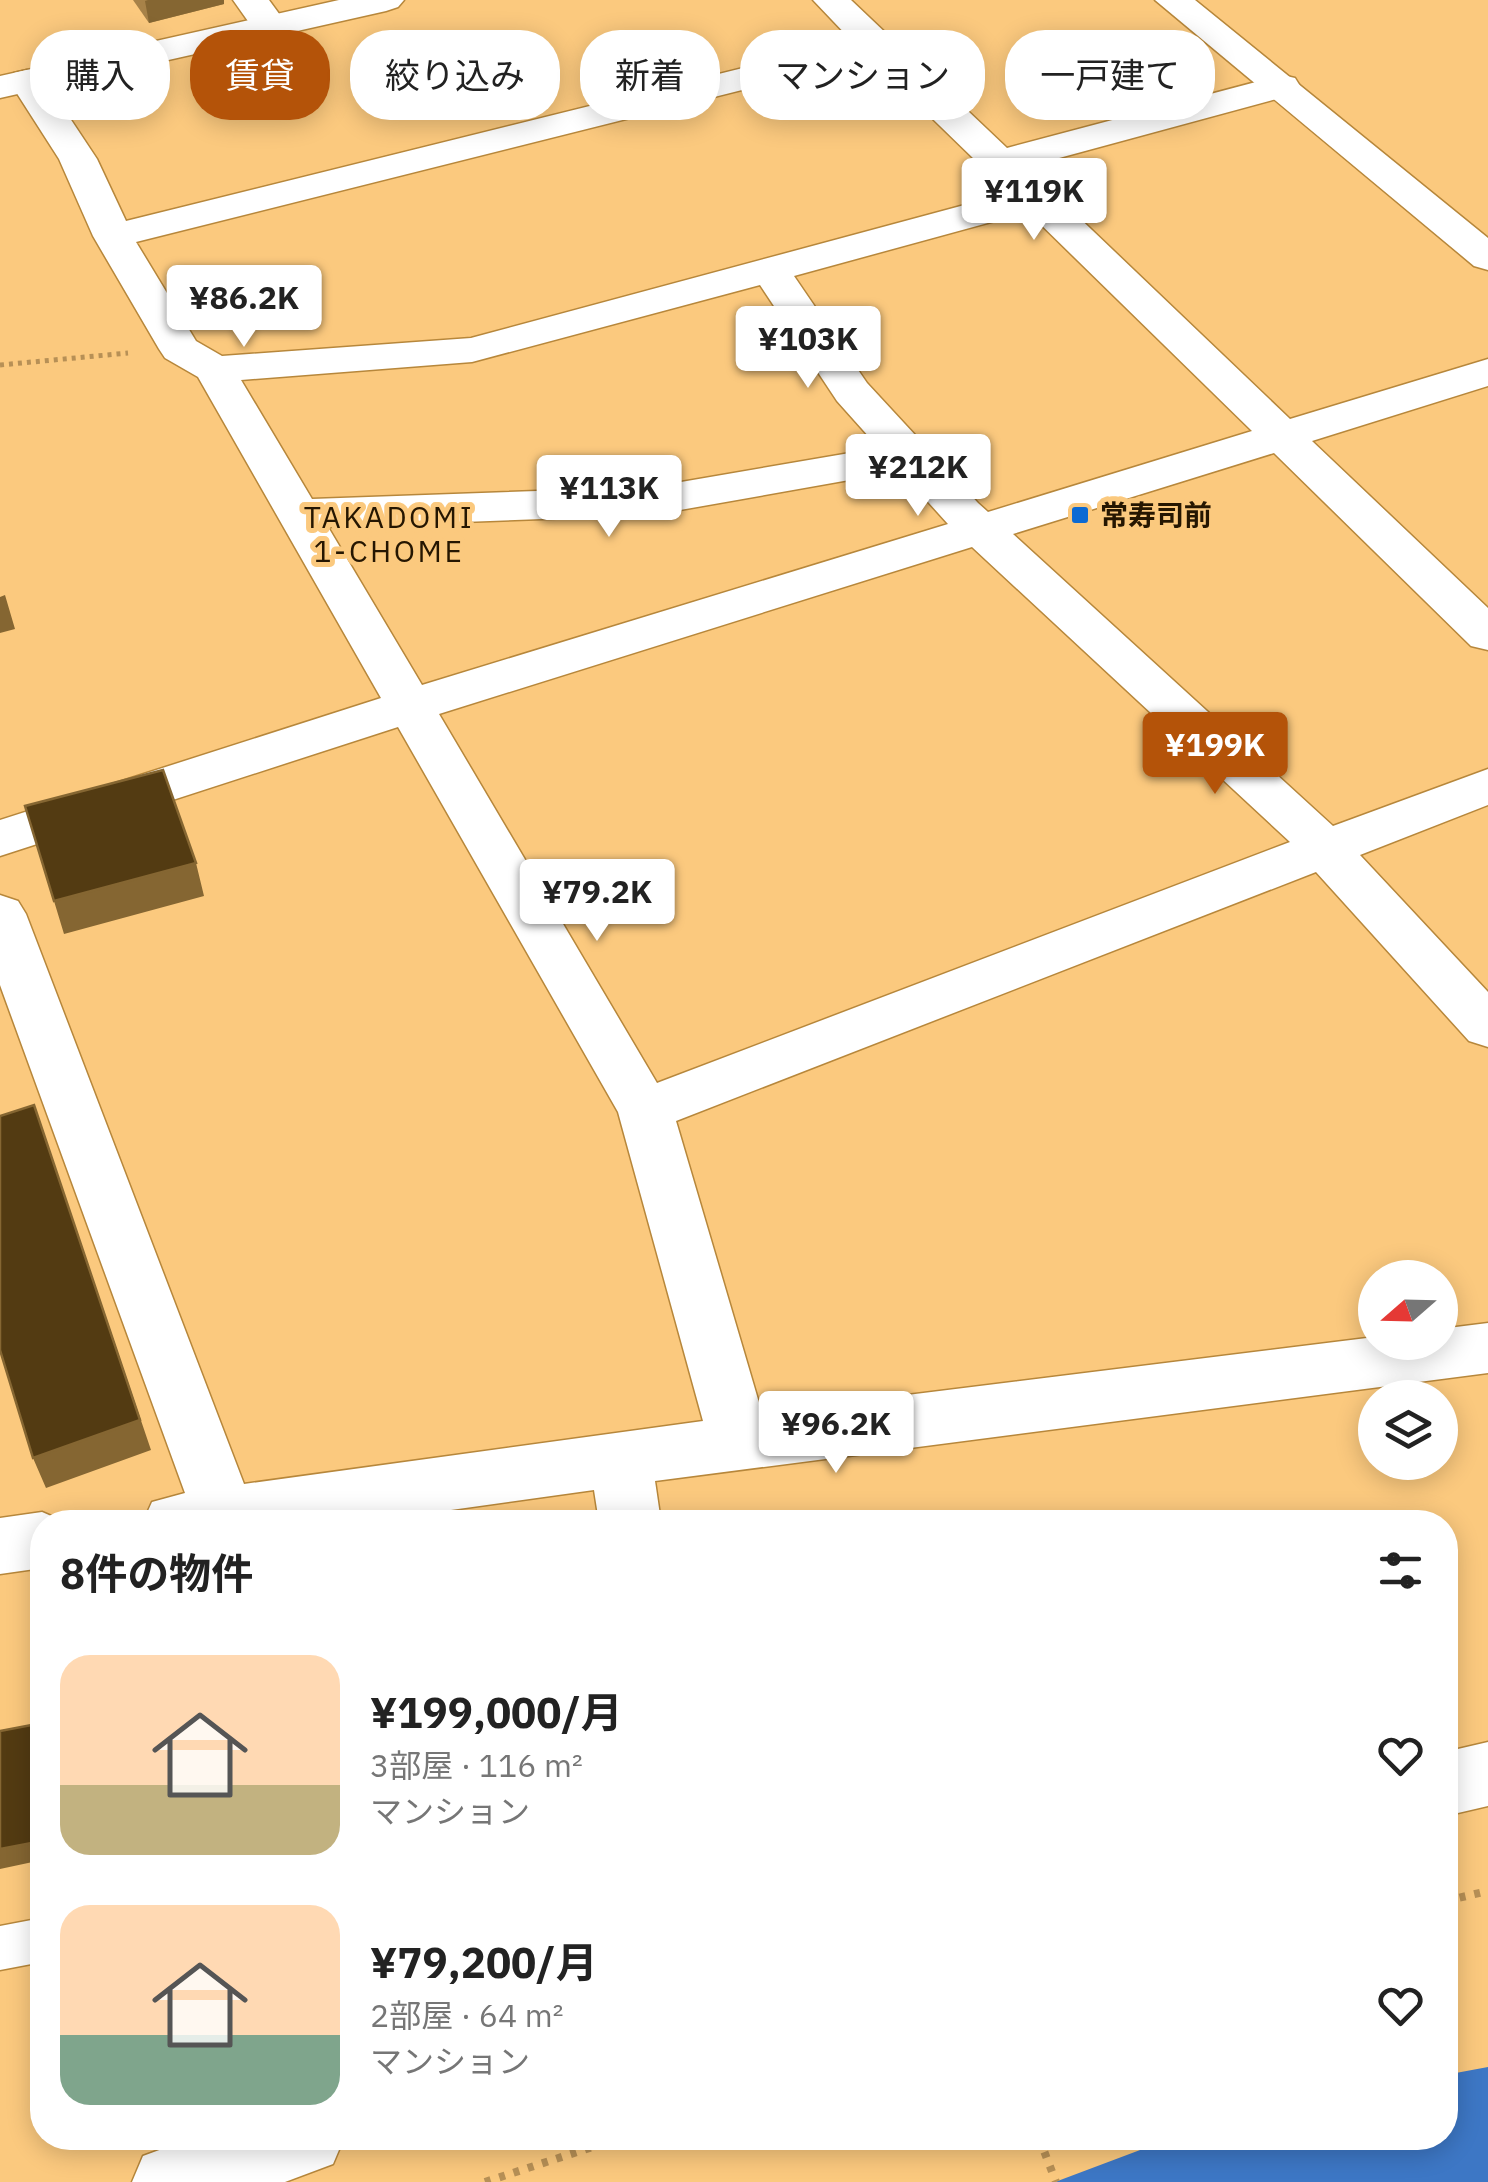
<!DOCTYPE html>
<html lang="ja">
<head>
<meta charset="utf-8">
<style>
  :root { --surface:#fff; --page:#f6f6f6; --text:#222; --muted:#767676; --accent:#b45309 }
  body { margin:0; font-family:"IBM Plex Sans","Noto Sans JP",sans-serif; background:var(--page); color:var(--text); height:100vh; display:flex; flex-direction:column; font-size:38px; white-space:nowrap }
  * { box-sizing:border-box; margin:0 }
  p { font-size:32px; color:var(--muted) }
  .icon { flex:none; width:55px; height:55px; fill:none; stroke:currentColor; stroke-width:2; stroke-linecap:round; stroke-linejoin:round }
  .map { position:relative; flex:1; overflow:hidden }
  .sheet { position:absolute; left:30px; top:1510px; width:1428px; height:640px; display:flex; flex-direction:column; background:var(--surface); border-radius:40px; box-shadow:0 5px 25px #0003 }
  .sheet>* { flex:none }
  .hud { position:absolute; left:30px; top:30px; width:1430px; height:90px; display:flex; gap:20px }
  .needle { width:65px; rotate:250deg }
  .controls { position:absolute; left:1358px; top:1260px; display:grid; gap:20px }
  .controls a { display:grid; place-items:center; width:100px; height:100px; border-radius:50%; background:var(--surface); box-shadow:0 5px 25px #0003; font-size:50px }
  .price { position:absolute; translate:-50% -85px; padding:0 22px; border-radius:10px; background:#fff; color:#222; font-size:32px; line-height:65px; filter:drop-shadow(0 2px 5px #0008) }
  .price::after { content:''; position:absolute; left:50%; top:60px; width:30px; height:22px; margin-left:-15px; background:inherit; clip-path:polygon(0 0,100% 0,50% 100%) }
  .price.on { background:var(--accent); color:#fff }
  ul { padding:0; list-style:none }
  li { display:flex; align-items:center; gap:30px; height:250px; padding:0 30px }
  li span { display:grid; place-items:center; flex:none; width:280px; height:200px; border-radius:30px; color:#555 }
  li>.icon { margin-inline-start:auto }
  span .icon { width:120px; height:120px; fill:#fffc; stroke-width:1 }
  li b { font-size:42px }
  h2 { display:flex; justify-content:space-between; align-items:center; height:120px; padding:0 30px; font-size:42px }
  .tag { padding:0 35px; border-radius:40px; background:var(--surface); box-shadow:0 5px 25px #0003; font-size:35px; line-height:90px }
  .tag.on { background:var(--accent); color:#fff }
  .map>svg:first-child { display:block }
  .water { fill:#3d77c5 }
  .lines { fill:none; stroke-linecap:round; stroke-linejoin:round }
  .lane-casing { stroke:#b7873b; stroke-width:3 }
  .street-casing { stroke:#b7873b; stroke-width:3 }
  .secondary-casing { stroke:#b7873b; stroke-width:3 }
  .path-far1 { stroke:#b79056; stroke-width:5; stroke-dasharray:4 5; stroke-linecap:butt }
  .path { stroke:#b79056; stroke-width:8; stroke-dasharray:6 9; stroke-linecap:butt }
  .lane { fill:#fff; fill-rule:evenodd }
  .street { fill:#fff; fill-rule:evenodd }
  .secondary { fill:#fff; fill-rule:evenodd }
  .wall { fill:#a78248 }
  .shaded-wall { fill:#856632 }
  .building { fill:#533b12; stroke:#856632; stroke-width:2.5 }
  .poi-dot { fill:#0c6ad3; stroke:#fbc97e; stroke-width:4 }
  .labels { text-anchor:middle; stroke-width:10; stroke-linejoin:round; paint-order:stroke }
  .poi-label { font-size:28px; font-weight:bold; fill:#251601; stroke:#fbc97e; text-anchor:start }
  .neighbourhood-label { font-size:30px; letter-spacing:2.5px; fill:#251601; stroke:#fbc97e }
</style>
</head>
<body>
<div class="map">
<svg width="1488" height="2182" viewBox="0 0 1488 2182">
  <rect width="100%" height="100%" fill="#fbc97e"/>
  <path class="water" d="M1488,2067V2182H1055L1172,2138H1445V2075Z"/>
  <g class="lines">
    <g class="lane-casing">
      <path id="lane" d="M42,1918V1962L0,1970V1926Z"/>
    </g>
    <g class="street-casing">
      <path id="street" d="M233,0H269L288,26L283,34L270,37L257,34Z
        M813,0H851L1007,148L1282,75L1295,78L1300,86L1295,94L1026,167L1290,419L1488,359V386L1312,441L1488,608V650L1471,646L1274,453L1013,534L1333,826L1488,769V805L1360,855L1488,992V1047L1469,1041L1316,872L676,1121L762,1413L1375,1337V1342H1440V1329L1488,1323V1373L655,1481L661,1522H599L594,1490L365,1522H143L152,1502L185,1493L0,985V895L18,901L26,914L244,1484L703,1421L618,1112L398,727L0,856V820L381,698L198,377L165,358L159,349L93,236L59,159L9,81L14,73L27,70L40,73L97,159L126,221L852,41ZM870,58L1009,193L471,338L222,356L196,341L136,242ZM1028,212L1252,431L988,512L978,503L867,383L794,276ZM760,285L837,401L879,448L652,487L312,499L241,380L472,362ZM900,471L948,524L422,685L328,527L652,515ZM972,547L1290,842L657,1083L439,714Z
        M42,1512L65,1522H42V1568L0,1574V1518Z"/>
    </g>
    <g class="secondary-casing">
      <path id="secondary" d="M339,0H404L398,7L386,11L0,98V76Z
        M1155,0H1195L1488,238V270L1474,266Z
        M1488,1742V1806L1445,1816V1752Z
        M192,2138H344L333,2164L285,2182H132L143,2156Z"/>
    </g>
    <path class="path-far1" d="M0,365L128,353"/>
    <path class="path" d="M1445,1901L1488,1891
      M1039,2138L1056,2182
      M485,2182L620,2138"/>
    <use href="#lane" class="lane"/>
    <use href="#street" class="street"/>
    <use href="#secondary" class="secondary"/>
  </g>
  <path class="wall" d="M133,0H224V4L149,23Z"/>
  <path class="shaded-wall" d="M148,0H224V4L149,23L145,1Z
    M5,595L15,629L0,633V597Z
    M196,863L204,896L64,934L54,901Z
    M45,1137L151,1450L46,1488L33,1458Z
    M42,1841V1860L0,1869V1849Z"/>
  <path class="building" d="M163,770L196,863L54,901L25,806Z
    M34,1105L140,1420L33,1458L0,1350V1116Z
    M42,1723V1841L0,1849V1731Z"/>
  <rect class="poi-dot" x="1070" y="505" width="20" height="20" rx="5"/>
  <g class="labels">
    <g class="poi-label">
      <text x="1100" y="525">常寿司前</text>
    </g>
    <g class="neighbourhood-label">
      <text x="389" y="528">TAKADOMI<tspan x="389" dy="34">1-CHOME</tspan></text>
    </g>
  </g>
</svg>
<div class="controls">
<a><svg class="needle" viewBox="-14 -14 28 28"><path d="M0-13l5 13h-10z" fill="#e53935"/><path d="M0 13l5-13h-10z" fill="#767676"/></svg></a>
<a><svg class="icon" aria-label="layers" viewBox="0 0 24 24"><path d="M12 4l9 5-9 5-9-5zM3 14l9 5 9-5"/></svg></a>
</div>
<b class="price" style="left:1034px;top:243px">¥119K</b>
<b class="price" style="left:244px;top:350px">¥86.2K</b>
<b class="price" style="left:808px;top:391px">¥103K</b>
<b class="price" style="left:918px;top:519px">¥212K</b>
<b class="price" style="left:609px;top:540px">¥113K</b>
<b class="price on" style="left:1215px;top:797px">¥199K</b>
<b class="price" style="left:597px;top:944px">¥79.2K</b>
<b class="price" style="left:836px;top:1476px">¥96.2K</b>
<div class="hud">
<a class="tag">購入</a>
<a class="tag on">賃貸</a>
<a class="tag">絞り込み</a>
<a class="tag">新着</a>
<a class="tag">マンション</a>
<a class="tag">一戸建て</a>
</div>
<section class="sheet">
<h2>8件の物件<svg class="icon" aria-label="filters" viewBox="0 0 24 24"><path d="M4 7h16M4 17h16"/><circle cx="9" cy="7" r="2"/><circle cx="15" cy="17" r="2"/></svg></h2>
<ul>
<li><span style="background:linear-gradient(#ffd9b3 65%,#c2b280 0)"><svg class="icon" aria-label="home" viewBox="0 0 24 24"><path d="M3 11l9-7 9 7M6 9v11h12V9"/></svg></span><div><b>¥199,000/月</b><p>3部屋 · 116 m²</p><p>マンション</p></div><svg class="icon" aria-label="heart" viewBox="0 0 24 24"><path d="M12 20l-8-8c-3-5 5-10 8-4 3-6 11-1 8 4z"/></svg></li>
<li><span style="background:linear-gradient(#ffd9b3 65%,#7fa58c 0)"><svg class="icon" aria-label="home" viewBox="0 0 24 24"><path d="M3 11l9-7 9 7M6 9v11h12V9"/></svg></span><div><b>¥79,200/月</b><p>2部屋 · 64 m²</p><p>マンション</p></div><svg class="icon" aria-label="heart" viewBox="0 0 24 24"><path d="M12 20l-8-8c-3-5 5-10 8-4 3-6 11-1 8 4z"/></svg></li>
</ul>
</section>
</div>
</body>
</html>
